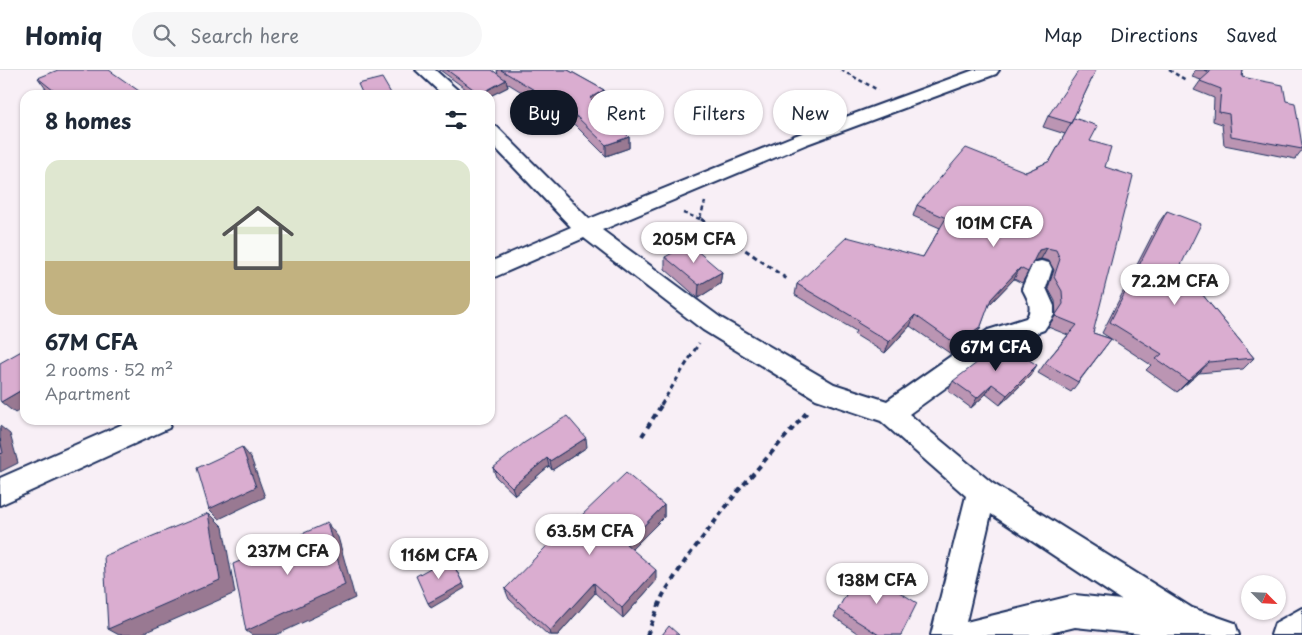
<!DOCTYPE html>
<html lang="en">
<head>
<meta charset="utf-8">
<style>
  :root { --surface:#fff; --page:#f6f6f7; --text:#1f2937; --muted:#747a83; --line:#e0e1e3; --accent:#111827 }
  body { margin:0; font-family:"Playpen Sans",sans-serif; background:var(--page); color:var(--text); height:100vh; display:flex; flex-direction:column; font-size:19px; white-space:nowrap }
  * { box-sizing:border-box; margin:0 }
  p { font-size:16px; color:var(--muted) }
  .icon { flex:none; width:28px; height:28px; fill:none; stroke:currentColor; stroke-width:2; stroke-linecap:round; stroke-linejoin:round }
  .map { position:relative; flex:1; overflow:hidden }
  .drawer { position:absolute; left:20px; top:20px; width:475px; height:335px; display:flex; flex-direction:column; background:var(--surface); border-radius:15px; box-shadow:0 1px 4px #0004 }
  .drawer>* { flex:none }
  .hud { position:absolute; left:510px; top:20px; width:475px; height:45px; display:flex; gap:10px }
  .needle { width:32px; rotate:114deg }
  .tools { position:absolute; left:1241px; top:505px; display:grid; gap:10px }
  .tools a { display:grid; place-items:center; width:45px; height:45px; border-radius:50%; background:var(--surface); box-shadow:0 1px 4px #0004; font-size:25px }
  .price { position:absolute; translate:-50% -42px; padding:0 11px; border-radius:18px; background:#fff; color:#222; font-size:16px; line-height:32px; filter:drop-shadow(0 1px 2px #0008) }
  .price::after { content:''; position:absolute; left:50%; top:30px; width:15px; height:11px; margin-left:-8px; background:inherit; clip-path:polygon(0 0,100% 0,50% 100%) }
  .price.current { background:var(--accent); color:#fff }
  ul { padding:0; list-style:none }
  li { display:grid; align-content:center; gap:10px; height:265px; padding:0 25px }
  li span { display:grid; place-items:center; height:155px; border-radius:15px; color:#555 }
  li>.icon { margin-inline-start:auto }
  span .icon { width:90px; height:90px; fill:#fffc; stroke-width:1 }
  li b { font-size:21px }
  h2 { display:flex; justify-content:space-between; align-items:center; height:60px; padding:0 25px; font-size:21px }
  .chip { padding:0 18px; border-radius:22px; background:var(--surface); box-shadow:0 1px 4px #0004; font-size:18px; line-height:45px }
  .chip.current { background:var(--accent); color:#fff }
  header { display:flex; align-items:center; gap:30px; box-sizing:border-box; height:70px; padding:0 25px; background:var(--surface); border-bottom:1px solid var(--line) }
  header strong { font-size:24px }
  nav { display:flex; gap:28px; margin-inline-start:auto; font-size:18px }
  .search { width:350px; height:45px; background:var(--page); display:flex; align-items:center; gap:12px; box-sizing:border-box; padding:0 18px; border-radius:28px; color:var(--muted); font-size:19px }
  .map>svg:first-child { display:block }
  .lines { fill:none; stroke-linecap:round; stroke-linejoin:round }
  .street-casing { stroke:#1b2f5e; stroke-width:4 }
  .path-far2 { stroke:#1b2f5e; stroke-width:2.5; stroke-dasharray:4 3; stroke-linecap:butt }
  .path-far1 { stroke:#1b2f5e; stroke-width:3; stroke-dasharray:5 4; stroke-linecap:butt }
  .path { stroke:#1b2f5e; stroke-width:4; stroke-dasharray:5.5 4.5; stroke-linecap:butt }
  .street { fill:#fff; fill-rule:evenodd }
  .wall { fill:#bb95b3; stroke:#1b2f5e }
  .shaded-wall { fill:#997992; stroke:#1b2f5e }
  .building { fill:#daadd0; stroke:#1b2f5e }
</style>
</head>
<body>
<header>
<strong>Homiq</strong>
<div class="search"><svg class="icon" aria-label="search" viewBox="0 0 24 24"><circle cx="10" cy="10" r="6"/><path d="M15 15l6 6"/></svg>Search here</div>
<nav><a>Map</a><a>Directions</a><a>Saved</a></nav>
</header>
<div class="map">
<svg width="1302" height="565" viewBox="0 0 1302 565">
  <rect width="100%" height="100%" fill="#f8eff6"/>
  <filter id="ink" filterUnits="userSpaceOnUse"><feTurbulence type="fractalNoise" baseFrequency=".02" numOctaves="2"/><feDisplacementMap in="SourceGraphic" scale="10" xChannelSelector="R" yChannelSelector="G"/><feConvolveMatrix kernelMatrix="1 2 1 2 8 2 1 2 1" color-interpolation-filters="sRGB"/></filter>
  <g filter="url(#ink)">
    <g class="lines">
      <g class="street-casing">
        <path id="street" d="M416,0H435L463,25H443Z
          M974,0H999L996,4L807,74L602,160L721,248L834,314L887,331L988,260L1026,248C1034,238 1027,228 1022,218L1033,193L1041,191L1049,193L1052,199L1046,218L1054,236V245L1044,260L1006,274L909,344L992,413L1192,538L1235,553L1239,565H1149L1075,557L1042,565H931L966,426L881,351L816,329L703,260L584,168L490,209V192L571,157L490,72V55L497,57L589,149L794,66ZM991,444L1121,530L1075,525L966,552Z
          M132,350H172L169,358L0,435V408Z
          M1302,538V565H1271L1275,553Z"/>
      </g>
      <path class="path-far2" d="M841,0L878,20
        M1169,0L1186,10
        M683,143L703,150
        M700,148L705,132"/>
      <path class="path-far1" d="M701,149L787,209
        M661,335L699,273"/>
      <path class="path" d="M642,366L662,334
        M647,565L663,525L687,488L738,421L808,341"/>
      <use href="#street" class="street"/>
    </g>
    <path class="wall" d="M440,0H492L498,5L497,0H568L604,20L605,31L597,36L629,67V78L606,86L575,55L507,13L508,17L490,26V25H474Z
      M1096,0L1069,57L1090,71L1105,97L1093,263L1111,269L1071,322L1038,303L1045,293L1068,265L1048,257L1056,245L1055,231L1048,218L1054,200L1049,191L1041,189L1034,191L1022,213L1014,209L988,236L981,256L976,266L951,284L910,256L885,283L854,264L856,261L795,225L797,214L923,187L940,158L913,146L917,135L1026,102L1050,91L1065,64L1043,57L1048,46Z
      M1195,0H1243L1242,7L1286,31L1302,75V80L1295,89L1224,75L1222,54L1213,51L1214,28L1194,20L1201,10L1192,7Z
      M38,8L142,25H53L46,19Z
      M1167,141L1180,197L1254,288L1243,299L1199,303L1177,322L1146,300L1151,295L1102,263L1159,152Z
      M665,187L722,202L720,214L698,228L665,199Z
      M1030,306L1000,335L986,324L971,338L948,321L953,311Z
      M587,377L552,400L549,396L515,425L496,407L493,398Z
      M664,435V447L632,479L656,511L623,548L595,523L558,565H548L509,529L505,519L580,447Z
      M861,498L901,565H860L834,547Z"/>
    <path class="shaded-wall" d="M506,10L508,17L490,26V25H480V24Z
      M604,20L605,31L590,39V28Z
      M139,21L142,25H130Z
      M629,67V78L606,86V75Z
      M1047,178L1041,189L1033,191L1039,180Z
      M1020,198L1014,209L985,239L991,229Z
      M722,202L720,214L698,228L699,215Z
      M915,245L910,256L885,283L889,272Z
      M981,256L976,266L951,284L956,274Z
      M1209,292L1199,303L1177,322L1188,311Z
      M1037,295L1030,306L1000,335L1007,325Z
      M992,314L986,324L971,338L977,328Z
      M25,318V337L15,343L1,332Z
      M0,356L10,364L18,393L0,402Z
      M586,368L587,377L552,400L550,391Z
      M242,377L251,388L265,427L219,449L209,439Z
      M547,388L549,396L515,425L512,417Z
      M664,435V447L626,485V474Z
      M209,443L223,457L235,523L139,565H119L108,559Z
      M327,453L338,467L355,528L276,565H252L246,561Z
      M450,487L465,518L431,538L428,533Z
      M656,500V511L623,548L622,538Z
      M594,513L595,523L558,565H551L550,561Z"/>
    <path class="building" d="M58,0H109L139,21L130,25H59L38,8Z
      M447,0H492L506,10L480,24Z
      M501,0H568L604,20L590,28L629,67L606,75L574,44Z
      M1079,0H1096L1071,53L1048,46Z
      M1204,0H1243L1242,7L1283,15L1286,31L1295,33L1302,75V79L1231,66L1229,44L1219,42L1221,19L1200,11L1210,2Z
      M382,8L392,25H363L358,14Z
      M1074,48L1098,56L1090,71L1111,77L1105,97L1133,106L1093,263L1111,269L1078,312L1045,293L1077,255L1055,246L1063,234L1062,221L1054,207L1060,189L1056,180L1047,178L1039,180L1028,202L1020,198L991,229L981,256L956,274L915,245L889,272L858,253L860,251L797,214L847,167L923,187L946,148L917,135L966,78L1026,102L1050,91Z
      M1167,141L1201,154L1180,197L1254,288L1209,292L1188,311L1156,289L1162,284L1110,252Z
      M689,174L722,202L699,215L665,187Z
      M1003,273L1037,295L1007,325L992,314L977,328L953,311Z
      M25,279V318L1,332L0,330V293Z
      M567,346L586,368L550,391L547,388L512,417L493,398L524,373Z
      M0,369L3,383L0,384Z
      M242,377L256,417L209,439L197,398Z
      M626,403L664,435L626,474L656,500L622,538L594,513L550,561L505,519L577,445L580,447Z
      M209,443L220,510L108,559L104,486Z
      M327,453L345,515L246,561L233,494Z
      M450,487L463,514L428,533L416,506Z
      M861,498L917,533L901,565H879L838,539Z
      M669,556L679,565H662Z"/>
  </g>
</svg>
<div class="tools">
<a><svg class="needle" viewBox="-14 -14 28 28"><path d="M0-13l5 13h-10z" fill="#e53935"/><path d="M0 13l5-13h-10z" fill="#747a83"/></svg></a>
</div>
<b class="price" style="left:994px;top:178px">101M CFA</b>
<b class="price" style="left:694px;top:194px">205M CFA</b>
<b class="price" style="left:1175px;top:236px">72.2M CFA</b>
<b class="price current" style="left:996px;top:302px">67M CFA</b>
<b class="price" style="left:590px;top:486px">63.5M CFA</b>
<b class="price" style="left:288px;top:506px">237M CFA</b>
<b class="price" style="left:439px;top:510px">116M CFA</b>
<b class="price" style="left:877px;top:535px">138M CFA</b>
<div class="hud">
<a class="chip current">Buy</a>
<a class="chip">Rent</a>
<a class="chip">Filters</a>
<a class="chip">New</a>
</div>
<section class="drawer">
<h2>8 homes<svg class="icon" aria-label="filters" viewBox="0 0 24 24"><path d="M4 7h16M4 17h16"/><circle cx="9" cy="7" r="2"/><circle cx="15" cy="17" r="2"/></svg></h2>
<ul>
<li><span style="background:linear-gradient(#dfe7d0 65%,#c2b280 0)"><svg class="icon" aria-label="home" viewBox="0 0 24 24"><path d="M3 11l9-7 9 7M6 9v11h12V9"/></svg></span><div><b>67M CFA</b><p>2 rooms · 52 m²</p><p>Apartment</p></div></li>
</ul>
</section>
</div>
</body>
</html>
